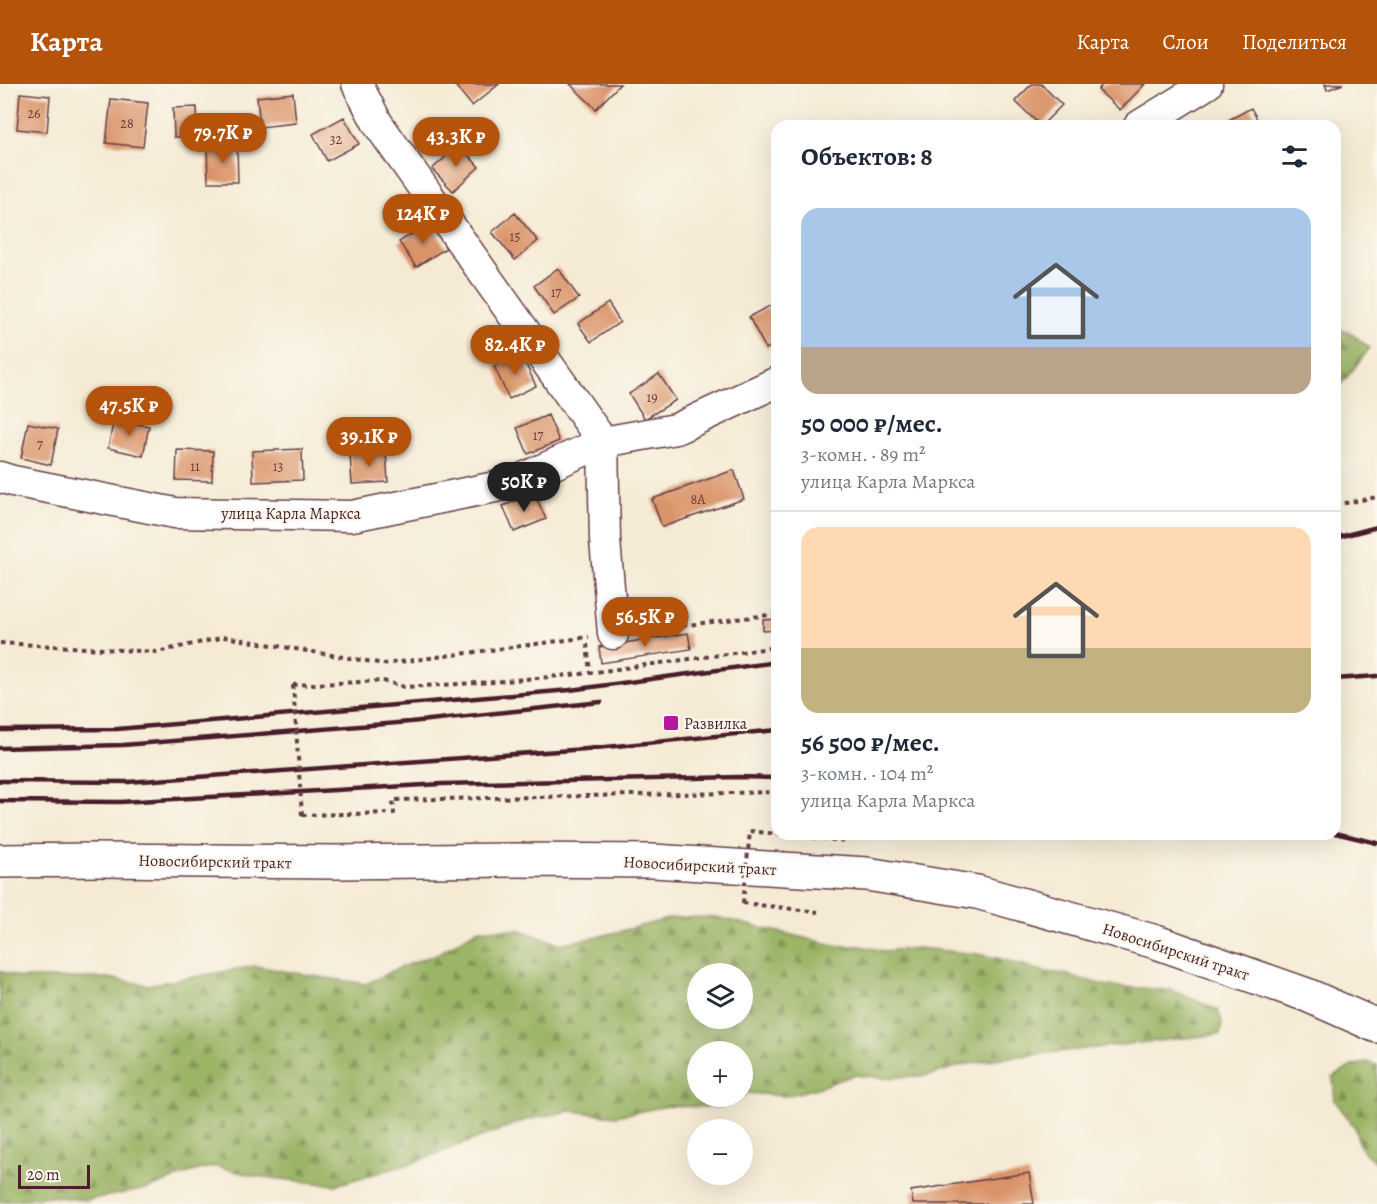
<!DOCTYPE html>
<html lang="ru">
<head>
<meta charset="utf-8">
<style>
  :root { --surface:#fff; --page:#f6f6f7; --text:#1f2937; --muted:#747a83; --line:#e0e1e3; --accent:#b45309 }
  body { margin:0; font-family:Alegreya,serif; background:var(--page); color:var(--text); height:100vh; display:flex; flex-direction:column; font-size:22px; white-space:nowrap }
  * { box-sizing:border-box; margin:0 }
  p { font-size:20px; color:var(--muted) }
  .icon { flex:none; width:33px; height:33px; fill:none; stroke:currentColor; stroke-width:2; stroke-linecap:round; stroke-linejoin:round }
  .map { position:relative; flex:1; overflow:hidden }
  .drawer { position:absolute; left:771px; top:36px; width:570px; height:720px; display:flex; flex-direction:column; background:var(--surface); border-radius:18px; box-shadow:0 6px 24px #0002 }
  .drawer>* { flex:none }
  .buttons { position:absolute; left:687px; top:879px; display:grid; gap:12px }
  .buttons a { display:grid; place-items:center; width:66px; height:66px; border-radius:50%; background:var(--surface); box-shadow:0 6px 24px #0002; font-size:30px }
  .scale { position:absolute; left:18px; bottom:15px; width:72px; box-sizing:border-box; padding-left:6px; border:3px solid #4a1f2b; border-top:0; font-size:16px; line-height:21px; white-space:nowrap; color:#4a1f2b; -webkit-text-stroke:4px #fbf7ec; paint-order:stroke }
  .price { position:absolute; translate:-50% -51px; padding:0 14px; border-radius:21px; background:var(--accent); color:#fff; font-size:20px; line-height:39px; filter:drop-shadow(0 2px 3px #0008) }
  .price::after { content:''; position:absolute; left:50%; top:36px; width:18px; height:14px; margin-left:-9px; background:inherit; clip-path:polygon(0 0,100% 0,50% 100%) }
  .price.selected { background:#222; color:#fff }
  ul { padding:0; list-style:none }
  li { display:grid; align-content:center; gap:12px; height:318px; padding:0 30px }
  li+li { border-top:2px solid var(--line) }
  li span { display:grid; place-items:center; height:186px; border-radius:18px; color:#555 }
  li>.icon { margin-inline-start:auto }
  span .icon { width:108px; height:108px; fill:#fffc; stroke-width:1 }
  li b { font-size:26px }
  h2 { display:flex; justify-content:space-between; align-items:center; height:72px; padding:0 30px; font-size:26px }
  header { display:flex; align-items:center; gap:36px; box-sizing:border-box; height:84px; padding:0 30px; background:var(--accent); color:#fff }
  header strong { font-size:28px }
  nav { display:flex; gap:33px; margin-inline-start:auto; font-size:21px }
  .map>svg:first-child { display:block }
  .forest { fill:url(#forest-firs); stroke:#726a48; stroke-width:1.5; fill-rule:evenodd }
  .building { fill:#da9368 }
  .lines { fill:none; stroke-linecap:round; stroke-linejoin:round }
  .minor-casing { stroke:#643e44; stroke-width:33 }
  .major-casing { stroke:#643e44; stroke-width:36 }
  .path { stroke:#643e44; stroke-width:4; stroke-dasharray:4.5 4.5; stroke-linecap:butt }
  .minor { stroke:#fff; stroke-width:30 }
  .major { stroke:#fff; stroke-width:33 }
  .rail { stroke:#4a1f2b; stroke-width:4.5 }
  .path-bridge { stroke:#643e44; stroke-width:4; stroke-dasharray:4.5 4.5; stroke-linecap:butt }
  .poi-dot { fill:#b5179e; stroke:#fbf7ec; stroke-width:2 }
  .labels { text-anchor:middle; stroke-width:4.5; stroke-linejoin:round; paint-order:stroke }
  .number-label { font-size:14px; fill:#6e3c3a }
  .street-label { font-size:16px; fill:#4a1f2b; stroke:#fbf7ec }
  .poi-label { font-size:16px; fill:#4a1f2b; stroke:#fbf7ec; text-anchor:start }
</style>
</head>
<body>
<header>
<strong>Карта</strong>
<nav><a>Карта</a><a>Слои</a><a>Поделиться</a></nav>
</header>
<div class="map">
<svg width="1377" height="1120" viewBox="0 0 1377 1120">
  <defs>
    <pattern id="forest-firs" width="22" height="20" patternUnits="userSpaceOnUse" patternTransform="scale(1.5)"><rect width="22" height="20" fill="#9bb466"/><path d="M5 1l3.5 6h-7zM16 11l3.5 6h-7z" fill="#809254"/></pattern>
  </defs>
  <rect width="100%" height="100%" fill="#fbf7ec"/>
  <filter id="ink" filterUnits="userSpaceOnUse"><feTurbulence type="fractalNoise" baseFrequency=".0167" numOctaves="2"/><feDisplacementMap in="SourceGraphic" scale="12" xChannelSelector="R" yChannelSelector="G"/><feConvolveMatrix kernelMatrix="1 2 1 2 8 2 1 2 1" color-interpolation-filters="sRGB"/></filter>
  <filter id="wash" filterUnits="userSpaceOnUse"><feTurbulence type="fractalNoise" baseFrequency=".008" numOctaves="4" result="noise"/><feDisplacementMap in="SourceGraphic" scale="24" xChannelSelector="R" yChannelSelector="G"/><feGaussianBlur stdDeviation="1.35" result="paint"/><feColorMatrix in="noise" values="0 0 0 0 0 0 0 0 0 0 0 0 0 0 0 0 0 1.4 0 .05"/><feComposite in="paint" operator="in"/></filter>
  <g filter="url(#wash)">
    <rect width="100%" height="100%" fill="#f5ebd5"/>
    <path class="forest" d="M1335,245L1348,247L1370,264L1335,308Z
      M716,833L838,862H861L884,867L918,864L977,870L1006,876L1046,888L1064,890L1107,902L1171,906L1218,926L1222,938L1220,950L994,975L963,981L930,991L885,994L854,991L817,1004L785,1012L747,1009L743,1012L742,968H698V1012L742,1013L722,1023L668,1022L615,1032L569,1027L526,1036L454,1063L413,1079L335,1101L254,1092L215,1082L191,1088L147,1105L85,1116L49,1112L0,1118V887L21,894H107L148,901L255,882L307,891L366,900L399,884L439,869L479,845L521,846L559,860L597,853L672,834ZM698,890H742V934H698Z
      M1366,978L1377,981V1079L1365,1069L1359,1060L1355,1043L1335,1017L1333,994L1350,983Z"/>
    <g id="blocks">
      <path class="building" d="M454,0H499L472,22Z
        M570,0H620L596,25Z
        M1032,0H1041L1062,21L1041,42L1015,17Z
        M1103,0H1145L1120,26L1098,6Z
        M1325,0H1343L1327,6Z
        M20,9L50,12L47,48L17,45Z
        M293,9L296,39L260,43L257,13Z
        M111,15L148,19L143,63L106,59Z
        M197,23L198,53H174L173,24Z
        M1251,24L1261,42H1218Z
        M344,33L359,60L327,77L313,50Z
        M237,61L238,98H208L207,63Z
        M459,61L479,83L453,107L432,85Z
        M515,129L538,157L515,176L492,148Z
        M430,138L446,164L416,183L399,158Z
        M558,184L579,214L554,231L534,202Z
        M608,219L620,238L591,258L578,240Z
        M776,219L777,222V259L766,265L749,233Z
        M521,270L536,302L509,315L494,282Z
        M659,290L676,316L645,335L629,310Z
        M548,331L559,357L528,370L517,344Z
        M114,335L149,342L143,372L108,364Z
        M28,339L58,345L51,381L21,374Z
        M302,365L303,396L253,398L252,367Z
        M177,366L213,367L212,397L176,396Z
        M386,368L388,398L352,400L350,370Z
        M734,386L744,415L662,443L652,415Z
        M534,409L546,435L514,448L503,422Z
        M777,535V546L763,547V536Z
        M688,549L691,565L601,579L599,563Z
        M1029,1089L1034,1120H913L911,1107Z"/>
    </g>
  </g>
  <g filter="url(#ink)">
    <use href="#blocks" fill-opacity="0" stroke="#643e44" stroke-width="1.5"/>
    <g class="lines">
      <g class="minor-casing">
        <path id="minor" d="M357,0L378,40L603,358L605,456L613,550
          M1139,42L1207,0
          M0,393L13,397L175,429L352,432L510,400L603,358L676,345L777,298"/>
      </g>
      <g class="major-casing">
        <path id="major" d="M0,777L97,776L336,778L513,776L653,777L867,790L977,808L1156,858L1307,911L1377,942"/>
      </g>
      <path class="path" d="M1335,421L1377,413
        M638,547L777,530
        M0,559L157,568L225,553L384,580L589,553
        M587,560L590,589
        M293,601L383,597L404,603L493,598L581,590L777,563
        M302,731L394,729L393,716L777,708
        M750,747L844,757L845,750
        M743,819L818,828"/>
      <use href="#minor" class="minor"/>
      <use href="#major" class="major"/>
      <path class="rail" d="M1335,454L1377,443
        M1335,595L1377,592
        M0,646L117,645L570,606L777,578
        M0,664L123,661L410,638L601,618
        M0,697L128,698L586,665L777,646
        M0,717L120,718L442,700L739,693L777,694
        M1335,749L1377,759"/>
      <path class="path-bridge" d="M293,601L302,731
        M743,819L750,747"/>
    </g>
  </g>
  <rect class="poi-dot" x="663" y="631" width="16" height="16" rx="3"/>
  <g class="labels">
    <g class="number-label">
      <text x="34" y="34">26</text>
      <text x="127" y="44">28</text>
      <text x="336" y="60">32</text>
      <text x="515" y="157">15</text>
      <text x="556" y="213">17</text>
      <text x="652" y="318">19</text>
      <text x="538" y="356">17</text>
      <text x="40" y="365">7</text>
      <text x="195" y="387">11</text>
      <text x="278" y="387">13</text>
      <text x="698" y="420">8А</text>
    </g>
    <g class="street-label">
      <text x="291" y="435">улица Карла Маркса</text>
      <text transform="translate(215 777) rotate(1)" y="6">Новосибирский тракт</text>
      <text transform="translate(700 781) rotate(3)" y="6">Новосибирский тракт</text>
      <text transform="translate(1176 867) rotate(18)" y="6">Новосибирский тракт</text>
    </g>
    <g class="poi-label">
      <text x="684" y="645">Развилка</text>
    </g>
  </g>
</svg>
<div class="buttons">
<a><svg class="icon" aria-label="layers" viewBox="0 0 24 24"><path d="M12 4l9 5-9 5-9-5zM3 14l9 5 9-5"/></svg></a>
<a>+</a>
<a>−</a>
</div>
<div class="scale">20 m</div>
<b class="price" style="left:223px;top:80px">79.7K ₽</b>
<b class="price" style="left:456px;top:84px">43.3K ₽</b>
<b class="price" style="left:423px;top:161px">124K ₽</b>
<b class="price" style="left:515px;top:292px">82.4K ₽</b>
<b class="price" style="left:129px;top:353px">47.5K ₽</b>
<b class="price" style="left:369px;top:384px">39.1K ₽</b>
<b class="price selected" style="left:524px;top:429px">50K ₽</b>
<b class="price" style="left:645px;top:564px">56.5K ₽</b>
<section class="drawer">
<h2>Объектов: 8<svg class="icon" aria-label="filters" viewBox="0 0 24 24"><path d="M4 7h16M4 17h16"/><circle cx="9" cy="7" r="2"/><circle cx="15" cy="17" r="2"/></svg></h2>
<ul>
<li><span style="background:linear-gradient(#a9c7e8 75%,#b9a48a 0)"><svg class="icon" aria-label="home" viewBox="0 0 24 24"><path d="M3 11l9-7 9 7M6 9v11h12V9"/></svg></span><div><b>50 000 ₽/мес.</b><p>3-комн. · 89 m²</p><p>улица Карла Маркса</p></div></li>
<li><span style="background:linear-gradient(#ffd9b3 65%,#c2b280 0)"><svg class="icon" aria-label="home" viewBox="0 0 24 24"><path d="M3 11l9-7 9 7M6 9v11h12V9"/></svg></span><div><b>56 500 ₽/мес.</b><p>3-комн. · 104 m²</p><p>улица Карла Маркса</p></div></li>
</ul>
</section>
</div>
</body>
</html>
